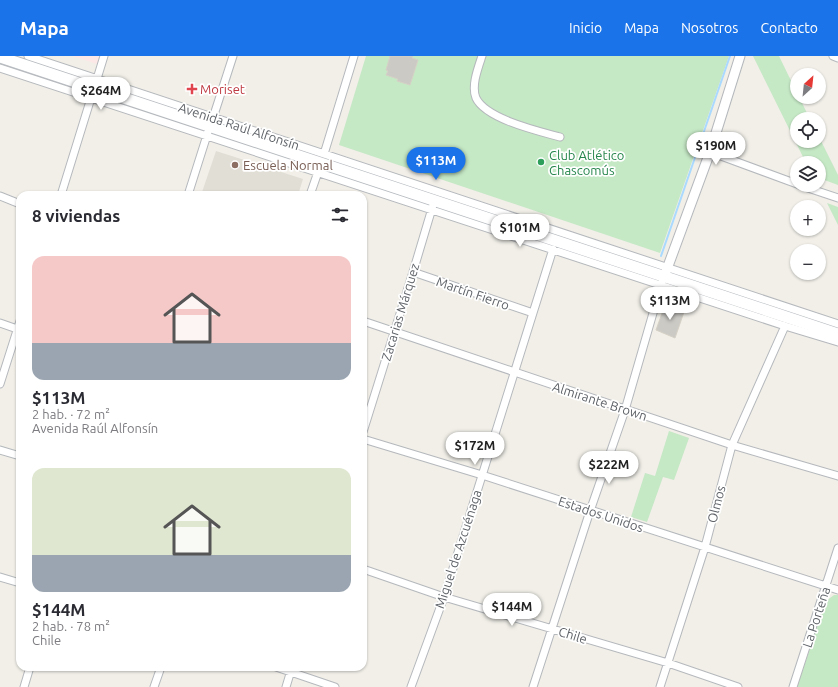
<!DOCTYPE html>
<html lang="es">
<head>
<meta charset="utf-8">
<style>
  :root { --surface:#fff; --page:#f2f2f3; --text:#2b2b33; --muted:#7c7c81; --accent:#1a73e8 }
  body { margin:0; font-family:Ubuntu,sans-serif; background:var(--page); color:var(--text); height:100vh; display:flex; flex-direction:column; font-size:15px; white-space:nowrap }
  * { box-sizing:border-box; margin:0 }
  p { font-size:13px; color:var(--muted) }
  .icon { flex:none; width:22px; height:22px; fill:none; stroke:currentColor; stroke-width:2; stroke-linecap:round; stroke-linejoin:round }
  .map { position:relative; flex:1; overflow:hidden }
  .details { position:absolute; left:16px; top:135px; width:351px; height:480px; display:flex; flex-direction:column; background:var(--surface); border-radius:12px; box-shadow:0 1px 3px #0004 }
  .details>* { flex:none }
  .needle { width:26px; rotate:27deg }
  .controls { position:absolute; left:790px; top:12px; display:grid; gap:8px }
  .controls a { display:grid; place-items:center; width:36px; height:36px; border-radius:50%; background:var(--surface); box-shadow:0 1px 3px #0004; font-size:20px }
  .price { position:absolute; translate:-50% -34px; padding:0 9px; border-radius:14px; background:#fff; color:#222; font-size:13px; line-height:26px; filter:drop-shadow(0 1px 2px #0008) }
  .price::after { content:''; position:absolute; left:50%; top:24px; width:12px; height:9px; margin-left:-6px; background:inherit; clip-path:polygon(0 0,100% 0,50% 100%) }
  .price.active { background:var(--accent); color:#fff }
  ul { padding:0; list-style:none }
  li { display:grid; align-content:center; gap:8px; height:212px; padding:0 16px }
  li span { display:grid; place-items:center; height:124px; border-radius:12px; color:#555 }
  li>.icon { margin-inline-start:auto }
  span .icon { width:72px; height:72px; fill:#fffc; stroke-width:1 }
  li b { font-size:17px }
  h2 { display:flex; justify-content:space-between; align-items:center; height:48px; padding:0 16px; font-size:17px }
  header { display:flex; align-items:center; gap:24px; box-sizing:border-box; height:56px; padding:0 20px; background:var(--accent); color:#fff }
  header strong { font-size:19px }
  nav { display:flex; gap:22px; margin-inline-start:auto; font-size:14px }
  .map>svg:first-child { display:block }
  .education { fill:#e1ded6 }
  .medical { fill:#fce8e6 }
  .green { fill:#c5e8c5 }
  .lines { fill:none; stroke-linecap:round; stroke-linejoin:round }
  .stream { stroke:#aadaff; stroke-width:2 }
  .building { fill:#cccac5; stroke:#d6d1c6 }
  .minor-casing { stroke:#b5b8bc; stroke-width:9 }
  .tertiary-casing { stroke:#b5b8bc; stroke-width:11 }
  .secondary-casing { stroke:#b6babf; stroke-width:13 }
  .minor { stroke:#fff; stroke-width:7 }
  .tertiary { stroke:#fff; stroke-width:9 }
  .secondary { stroke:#fff; stroke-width:11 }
  .health-dot { fill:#e0444e; stroke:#fff; stroke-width:1.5 }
  .leisure-dot { fill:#2e9e5b; stroke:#fff; stroke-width:1.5 }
  .education-dot { fill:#8d6e63; stroke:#fff; stroke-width:1.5 }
  .labels { text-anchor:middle; stroke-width:3.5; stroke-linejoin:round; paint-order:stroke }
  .health-label { font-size:13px; fill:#be3a42; stroke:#fff; text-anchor:start }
  .street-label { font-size:13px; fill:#5f6368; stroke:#fff }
  .leisure-label { font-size:13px; fill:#27864d; stroke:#fff; text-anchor:start }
  .education-label { font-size:13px; fill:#785e54; stroke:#fff; text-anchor:start }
</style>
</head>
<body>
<header>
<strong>Mapa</strong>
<nav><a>Inicio</a><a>Mapa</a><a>Nosotros</a><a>Contacto</a></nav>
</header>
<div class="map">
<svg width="838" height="631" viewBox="0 0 838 631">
  <rect width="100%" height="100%" fill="#f1efe8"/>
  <path class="education" d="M216,95L303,123L298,139H201Z"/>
  <path class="medical" d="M72,0H100L97,8Z"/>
  <path class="green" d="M366,0H729L660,197L339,89Z
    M753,0H779L797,37V41H799L810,63H797V85H819V81L838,119V129L819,122V107H806Z
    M827,147L838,151V169Z
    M669,375L689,382L674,424L663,421L647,466L631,461L645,417L655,420Z
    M834,539H838V631H797L826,545Z"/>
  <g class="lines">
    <path class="stream" d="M661,200L730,0"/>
  </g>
  <path class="building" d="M390,0H413L412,2L418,4L410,29L397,25L398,23L386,19L388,15L386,14Z
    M665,249L684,256L675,282L656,274Z"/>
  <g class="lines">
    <g class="minor-casing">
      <path id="minor" d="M28,0L838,268
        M482,0C478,12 471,30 476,42C486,63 538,75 560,81
        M833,0L838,2
        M0,12L785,270L838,286
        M96,26L104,0
        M212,65L233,0
        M710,96L797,128
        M324,98L354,0
        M799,129L838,142
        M61,139L91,42
        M188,139L208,76
        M310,139L318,116
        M0,140L20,148
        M413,216L533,257
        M363,265L732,389L838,420
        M0,267L20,274
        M0,328L20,265
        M363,376L413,216L433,149
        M363,383L482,419L838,534
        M0,394L20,400
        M363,513L444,541L668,607L738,631
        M0,521L20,527
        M276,611L335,631
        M24,631L30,611
        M154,631L161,611
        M286,631L292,611
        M411,631L444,541L553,193
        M533,631L590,455L625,354L662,226
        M660,631L705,491L732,389L785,270
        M793,631L838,492"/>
    </g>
    <g class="tertiary-casing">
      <path id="tertiary" d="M664,221L710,96L740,0"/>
    </g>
    <g class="secondary-casing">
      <path id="secondary" d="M0,1L838,278"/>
    </g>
    <use href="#minor" class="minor"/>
    <use href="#tertiary" class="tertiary"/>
    <use href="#secondary" class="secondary"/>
  </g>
  <path class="health-dot" d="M190 27h4v4h4v4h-4v4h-4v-4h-4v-4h4z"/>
  <circle class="leisure-dot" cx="541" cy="106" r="4"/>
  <circle class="education-dot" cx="235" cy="109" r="4"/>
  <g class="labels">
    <g class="health-label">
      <text x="200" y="38">Moriset</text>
    </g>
    <g class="street-label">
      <text transform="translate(239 70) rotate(18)" y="5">Avenida Raúl Alfonsín</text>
      <text transform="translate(473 237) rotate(19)" y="5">Martín Fierro</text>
      <text transform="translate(400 256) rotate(-73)" y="5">Zacarias Márquez</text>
      <text transform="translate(600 345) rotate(18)" y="5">Almirante Brown</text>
      <text transform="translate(716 448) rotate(-75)" y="5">Olmos</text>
      <text transform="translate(601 458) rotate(18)" y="5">Estados Unidos</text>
      <text transform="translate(458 493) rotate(-72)" y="5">Miguel de Azcuénaga</text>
      <text transform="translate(816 561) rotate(-72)" y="5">La Porteña</text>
      <text transform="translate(573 579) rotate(17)" y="5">Chile</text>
    </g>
    <g class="leisure-label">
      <text x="549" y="104">Club Atlético<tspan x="549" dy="15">Chascomús</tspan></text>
    </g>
    <g class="education-label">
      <text x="243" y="114">Escuela Normal</text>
    </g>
  </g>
</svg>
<div class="controls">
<a><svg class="needle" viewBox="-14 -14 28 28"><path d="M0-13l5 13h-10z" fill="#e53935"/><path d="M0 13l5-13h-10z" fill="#7c7c81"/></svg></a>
<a><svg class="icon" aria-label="locate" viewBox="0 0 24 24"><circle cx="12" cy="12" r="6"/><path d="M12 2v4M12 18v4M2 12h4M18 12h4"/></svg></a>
<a><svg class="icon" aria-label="layers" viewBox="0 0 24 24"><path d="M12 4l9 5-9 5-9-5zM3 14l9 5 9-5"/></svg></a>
<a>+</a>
<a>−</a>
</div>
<b class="price" style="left:101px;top:55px">$264M</b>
<b class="price" style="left:716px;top:110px">$190M</b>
<b class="price active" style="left:436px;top:125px">$113M</b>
<b class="price" style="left:520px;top:192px">$101M</b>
<b class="price" style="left:670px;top:265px">$113M</b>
<b class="price" style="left:475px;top:410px">$172M</b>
<b class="price" style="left:609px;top:429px">$222M</b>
<b class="price" style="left:512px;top:571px">$144M</b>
<section class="details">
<h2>8 viviendas<svg class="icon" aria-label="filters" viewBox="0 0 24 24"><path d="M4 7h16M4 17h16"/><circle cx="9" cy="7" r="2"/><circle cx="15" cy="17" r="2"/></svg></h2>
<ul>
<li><span style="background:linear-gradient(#f6c9c9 70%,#9aa5b1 0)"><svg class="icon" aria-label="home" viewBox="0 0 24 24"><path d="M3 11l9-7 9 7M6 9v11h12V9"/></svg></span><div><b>$113M</b><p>2 hab. · 72 m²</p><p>Avenida Raúl Alfonsín</p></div></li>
<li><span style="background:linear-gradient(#dfe7d0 70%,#9aa5b1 0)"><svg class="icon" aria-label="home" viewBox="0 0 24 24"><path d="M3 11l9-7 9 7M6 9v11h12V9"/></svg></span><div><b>$144M</b><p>2 hab. · 78 m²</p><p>Chile</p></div></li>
</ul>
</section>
</div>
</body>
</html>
